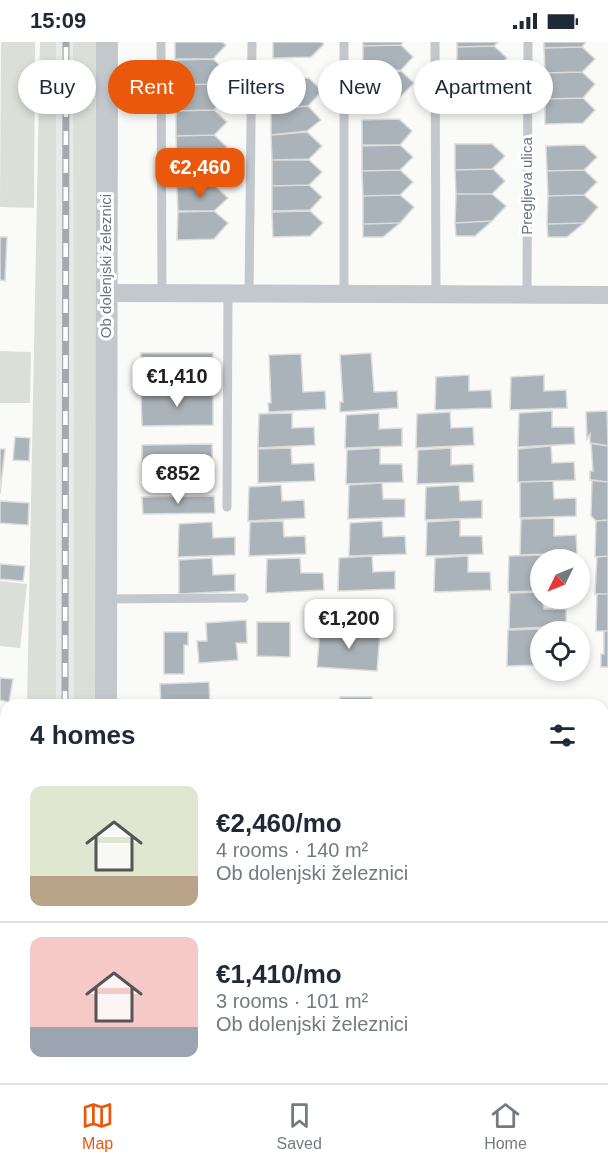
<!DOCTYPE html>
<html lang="en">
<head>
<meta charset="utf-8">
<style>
  :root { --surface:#fff; --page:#f6f6f7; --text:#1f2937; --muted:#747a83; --line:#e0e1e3; --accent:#ea580c }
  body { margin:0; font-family:Arial,sans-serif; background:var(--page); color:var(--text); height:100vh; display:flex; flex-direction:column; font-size:22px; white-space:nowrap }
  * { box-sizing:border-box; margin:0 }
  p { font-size:20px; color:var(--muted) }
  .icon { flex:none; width:33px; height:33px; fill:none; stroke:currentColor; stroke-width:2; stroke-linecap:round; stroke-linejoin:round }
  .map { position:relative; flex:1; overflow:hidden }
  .panel { position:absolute; left:0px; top:657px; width:609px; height:384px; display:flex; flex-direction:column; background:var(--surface); border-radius:18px 18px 0 0; box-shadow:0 3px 9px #0003 }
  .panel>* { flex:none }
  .guide { position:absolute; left:18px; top:18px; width:573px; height:54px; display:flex; gap:12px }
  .needle { width:39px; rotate:227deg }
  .controls { position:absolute; left:530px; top:507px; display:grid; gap:12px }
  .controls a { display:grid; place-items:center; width:60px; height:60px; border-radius:50%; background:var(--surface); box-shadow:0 3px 9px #0003; font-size:30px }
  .price { position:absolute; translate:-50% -51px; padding:0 14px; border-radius:12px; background:#fff; color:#222; font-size:20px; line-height:39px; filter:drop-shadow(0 2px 3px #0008) }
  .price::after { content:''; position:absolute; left:50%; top:36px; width:18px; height:14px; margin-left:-9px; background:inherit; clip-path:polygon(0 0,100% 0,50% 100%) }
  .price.active { background:var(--accent); color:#fff }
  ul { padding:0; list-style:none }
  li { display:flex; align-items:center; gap:18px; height:150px; padding:0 30px }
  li+li { border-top:2px solid var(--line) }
  li span { display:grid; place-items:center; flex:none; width:168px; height:120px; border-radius:12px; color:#555 }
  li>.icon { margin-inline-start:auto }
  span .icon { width:72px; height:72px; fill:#fffc; stroke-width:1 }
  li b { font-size:26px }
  h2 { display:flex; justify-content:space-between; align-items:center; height:72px; padding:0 30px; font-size:26px }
  .tag { padding:0 21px; border-radius:27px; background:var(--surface); box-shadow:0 3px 9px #0003; font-size:21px; line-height:54px }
  .tag.active { background:var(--accent); color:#fff }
  .status { display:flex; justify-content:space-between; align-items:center; height:42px; padding:0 30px; background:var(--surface); direction:ltr }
  .status svg { height:16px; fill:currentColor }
  .tab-bar { display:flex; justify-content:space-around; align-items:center; height:84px; border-top:2px solid var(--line); background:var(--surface); font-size:16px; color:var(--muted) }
  .tab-bar a { display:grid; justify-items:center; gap:3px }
  .tab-bar .active { color:var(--accent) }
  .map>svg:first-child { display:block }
  .built { fill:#e8e9e9 }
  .green { fill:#dadfd7 }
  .building { fill:#aab3b9; stroke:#dcdcda; stroke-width:1.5 }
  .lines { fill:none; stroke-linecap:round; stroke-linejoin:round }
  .service { stroke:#c3c8cc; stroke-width:9 }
  .minor { stroke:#c3c8cc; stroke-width:18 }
  .tertiary { stroke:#c3c8cc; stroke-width:22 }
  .rail-casing { stroke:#a2aab0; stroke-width:7 }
  .rail { stroke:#fff; stroke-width:4.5; stroke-dasharray:14; stroke-linecap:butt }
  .labels { text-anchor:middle; stroke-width:6; stroke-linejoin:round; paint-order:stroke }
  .street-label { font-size:15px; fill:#657683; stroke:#fff }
</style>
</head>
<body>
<div class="status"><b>15:09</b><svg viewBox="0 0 49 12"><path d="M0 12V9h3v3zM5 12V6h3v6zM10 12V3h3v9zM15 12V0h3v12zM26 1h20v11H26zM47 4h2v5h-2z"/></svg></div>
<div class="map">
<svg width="608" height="1041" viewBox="0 0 608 1041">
  <rect width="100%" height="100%" fill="#fafaf8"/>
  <path class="built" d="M56,0H73L74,663H56Z
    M0,669H6V1035H33L34,1041H0Z"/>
  <path class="green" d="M1,0H35L34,166L0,165Z
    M40,0H56V663H27Z
    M73,0H96L95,663H74Z
    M0,309L31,310L30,361H0Z
    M0,539L27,542L20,606L0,604Z"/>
  <path class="building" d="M175,0H222L226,3L213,17H175Z
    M273,0H321L324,2L311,15L273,16Z
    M363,0H403L401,3L363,4Z
    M457,0H498L494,4L457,5Z
    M544,0H586L582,5L544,6Z
    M401,3L413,15L401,28L363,29V4Z
    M494,4L507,16L495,29L457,30V5Z
    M582,5L595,17L582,30L545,31L544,6Z
    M213,17L226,29L213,42L176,43V18Z
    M401,29L414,41L401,54L363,55V30Z
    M495,29L507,41L495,55L457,56V30Z
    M582,30L595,42L583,56L545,57V31Z
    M309,36L322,49L308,64L271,67V38Z
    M213,42L226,54L214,68L176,69V43Z
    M583,56L595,68L583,81L545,82V57Z
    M308,64L321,78L307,89L271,93V67Z
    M214,68L227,80L214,93L176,94V69Z
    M399,77L412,89L400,103H362V78Z
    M307,90L322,104L309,117L272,118L271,93Z
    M214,93L227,105L214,119L177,120L176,94Z
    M455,102H492L505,114L492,127L455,128Z
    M400,103L413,115L400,128L362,129V104Z
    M584,103L597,115L584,128L547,129L546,104Z
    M272,118H309L322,130L309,143L272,144Z
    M214,119L227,131L215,144L177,145V120Z
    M493,127L505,139L492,152H456L455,128Z
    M400,128L413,140L400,153L363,154L362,129Z
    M584,128L597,140L584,153L548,154L547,129Z
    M309,143L322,155L310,168L272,169V144Z
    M215,144L228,156L214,169H178L177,145Z
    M456,152H492L506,164L492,179L455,181Z
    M400,153L414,165L400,181L363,182V154Z
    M584,153L598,165L584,181L547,182L548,154Z
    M214,169L228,181L214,197L177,198L178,170Z
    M310,169L323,181L310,194L273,195L272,170Z
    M492,179L475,194H456L455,181Z
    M400,181L383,195H363V182Z
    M584,181L567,195H548L547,182Z
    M0,195H7L5,239L0,238Z
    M141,311H213V329H141Z
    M371,311L374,350L397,349L398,366L340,370V360H343L340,313Z
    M301,312L303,350L325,349L326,367L269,370L268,361H271L269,313Z
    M469,333V349L491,348L492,366L435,368L436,335Z
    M544,333V349L566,348L567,366L510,368L511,335Z
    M141,349H213V383L142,384Z
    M552,369V385H574L575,402L518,405L519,371Z
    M607,369L608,404L590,401V392L587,397L586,370Z
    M450,370L451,386L473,385L474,403L416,406L417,372Z
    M292,371V386L314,385L315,403L258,406L259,372Z
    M379,371V387L402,386V404L345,406L346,373Z
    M15,395L30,396L29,419L13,418Z
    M591,401L608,404V440L590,438V429H593Z
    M212,402L213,437L142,438V403Z
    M551,404L552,421L574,420L575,438L518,440V407Z
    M291,406L292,422L314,421L315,439L258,441V407Z
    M380,406V422H402L403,440L346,442L347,408Z
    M451,406V423L473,422L474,440L417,442L418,408Z
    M0,407H5L0,452Z
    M592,438L608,440V478L596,479L591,474Z
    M553,439L554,457L576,456V474L520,476V440Z
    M382,441L383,457H405V475L348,477L349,443Z
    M281,443L282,459L304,458L305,476L248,479L249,445Z
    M459,443L460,459L482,458V476L425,478L426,445Z
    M214,454L215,471L143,472L142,455Z
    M0,459L29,461L28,483L0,481Z
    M554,476V494L576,493L577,511L520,513L521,477Z
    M460,478V494H482L483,512L426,514L427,480Z
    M608,478V514L595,515L596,479Z
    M283,479L284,495L305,494L306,512L249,514L250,480Z
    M382,479L383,495L405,494L406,512L349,514L350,481Z
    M212,480L213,496L235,495V513L178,515L179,482Z
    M542,513L540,549L508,550L509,514Z
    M372,514L373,530L395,529V547L338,549L339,516Z
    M468,514V530H490L491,548L434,550L435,516Z
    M608,514V552H595L597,515Z
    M212,516L213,533L235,532V549L179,552V518Z
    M300,516L301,531H323L324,548L266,551L267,517Z
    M0,522L25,524L23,539L0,537Z
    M540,550L544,567H566V584L509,587L510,551Z
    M597,552H608V589H596Z
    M246,578L247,601H236L238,618L199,621L197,599H207L206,581Z
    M257,580H290V615L257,614Z
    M320,587L380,591L377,629L317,625Z
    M540,587V623L507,624L508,588Z
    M604,589H608V625H601V612H604Z
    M164,590H188V603H184V632H164Z
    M0,636L13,637L9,660L0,658Z
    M209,640L210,663H161L160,642Z
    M340,655H372V663H340Z
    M603,701H608V736H603Z
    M603,738H608V773L603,774Z
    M603,774H608V810H603Z
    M0,987H6V1035H13H0Z
    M139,1035H215V1041H139Z
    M253,1035H289V1041H253Z
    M341,1035H374V1041H341Z
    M427,1035H466V1041H427Z
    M514,1035H555V1041H514Z"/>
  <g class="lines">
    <path class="service" d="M161,0L162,251
      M435,0L436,252
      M249,252L252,0
      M344,252V0
      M527,253L528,0
      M227,465L228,252
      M106,557L244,556
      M0,694L6,698
      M224,1041L225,1035"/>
    <path class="minor" d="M106,251L608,253
      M603,924H608"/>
    <path class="tertiary" d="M106,663L107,0
      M106,1035V1041"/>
    <g class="rail-casing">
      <path id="rail" d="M65,663L66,0
        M65,1035V1041"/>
    </g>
    <use href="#rail" class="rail"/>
  </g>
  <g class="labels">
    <g class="street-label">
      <text transform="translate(527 144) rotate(-90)" y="5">Pregljeva ulica</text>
      <text transform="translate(106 224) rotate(-90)" y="5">Ob dolenjski železnici</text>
    </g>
  </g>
</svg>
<div class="controls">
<a><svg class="needle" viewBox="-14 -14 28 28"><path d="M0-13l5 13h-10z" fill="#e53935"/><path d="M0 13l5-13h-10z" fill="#747a83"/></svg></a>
<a><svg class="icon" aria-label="locate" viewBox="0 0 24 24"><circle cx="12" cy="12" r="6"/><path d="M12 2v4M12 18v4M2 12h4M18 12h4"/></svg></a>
</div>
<b class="price active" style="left:200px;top:157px">€2,460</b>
<b class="price" style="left:177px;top:366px">€1,410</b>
<b class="price" style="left:178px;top:463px">€852</b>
<b class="price" style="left:349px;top:608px">€1,200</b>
<div class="guide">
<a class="tag">Buy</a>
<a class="tag active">Rent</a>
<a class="tag">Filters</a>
<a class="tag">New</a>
<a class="tag">Apartment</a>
</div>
<section class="panel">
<h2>4 homes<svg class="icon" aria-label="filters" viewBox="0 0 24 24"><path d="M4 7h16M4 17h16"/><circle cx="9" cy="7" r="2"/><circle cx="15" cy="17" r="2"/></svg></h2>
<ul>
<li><span style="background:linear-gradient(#dfe7d0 75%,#b9a48a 0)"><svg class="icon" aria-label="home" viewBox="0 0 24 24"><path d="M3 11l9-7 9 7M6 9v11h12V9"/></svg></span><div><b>€2,460/mo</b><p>4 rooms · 140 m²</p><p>Ob dolenjski železnici</p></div></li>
<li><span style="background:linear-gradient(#f6c9c9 75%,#9aa5b1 0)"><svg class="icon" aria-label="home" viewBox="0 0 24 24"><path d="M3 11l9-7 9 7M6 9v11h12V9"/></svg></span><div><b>€1,410/mo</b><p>3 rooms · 101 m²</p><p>Ob dolenjski železnici</p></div></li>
</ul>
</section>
</div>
<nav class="tab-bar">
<a class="active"><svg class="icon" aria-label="map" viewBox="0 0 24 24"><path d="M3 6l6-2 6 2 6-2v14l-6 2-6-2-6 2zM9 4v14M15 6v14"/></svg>Map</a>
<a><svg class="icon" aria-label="saved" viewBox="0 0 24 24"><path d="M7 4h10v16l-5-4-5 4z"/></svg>Saved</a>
<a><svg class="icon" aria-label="home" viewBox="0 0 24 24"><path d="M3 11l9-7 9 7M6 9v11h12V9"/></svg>Home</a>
</nav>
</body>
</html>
